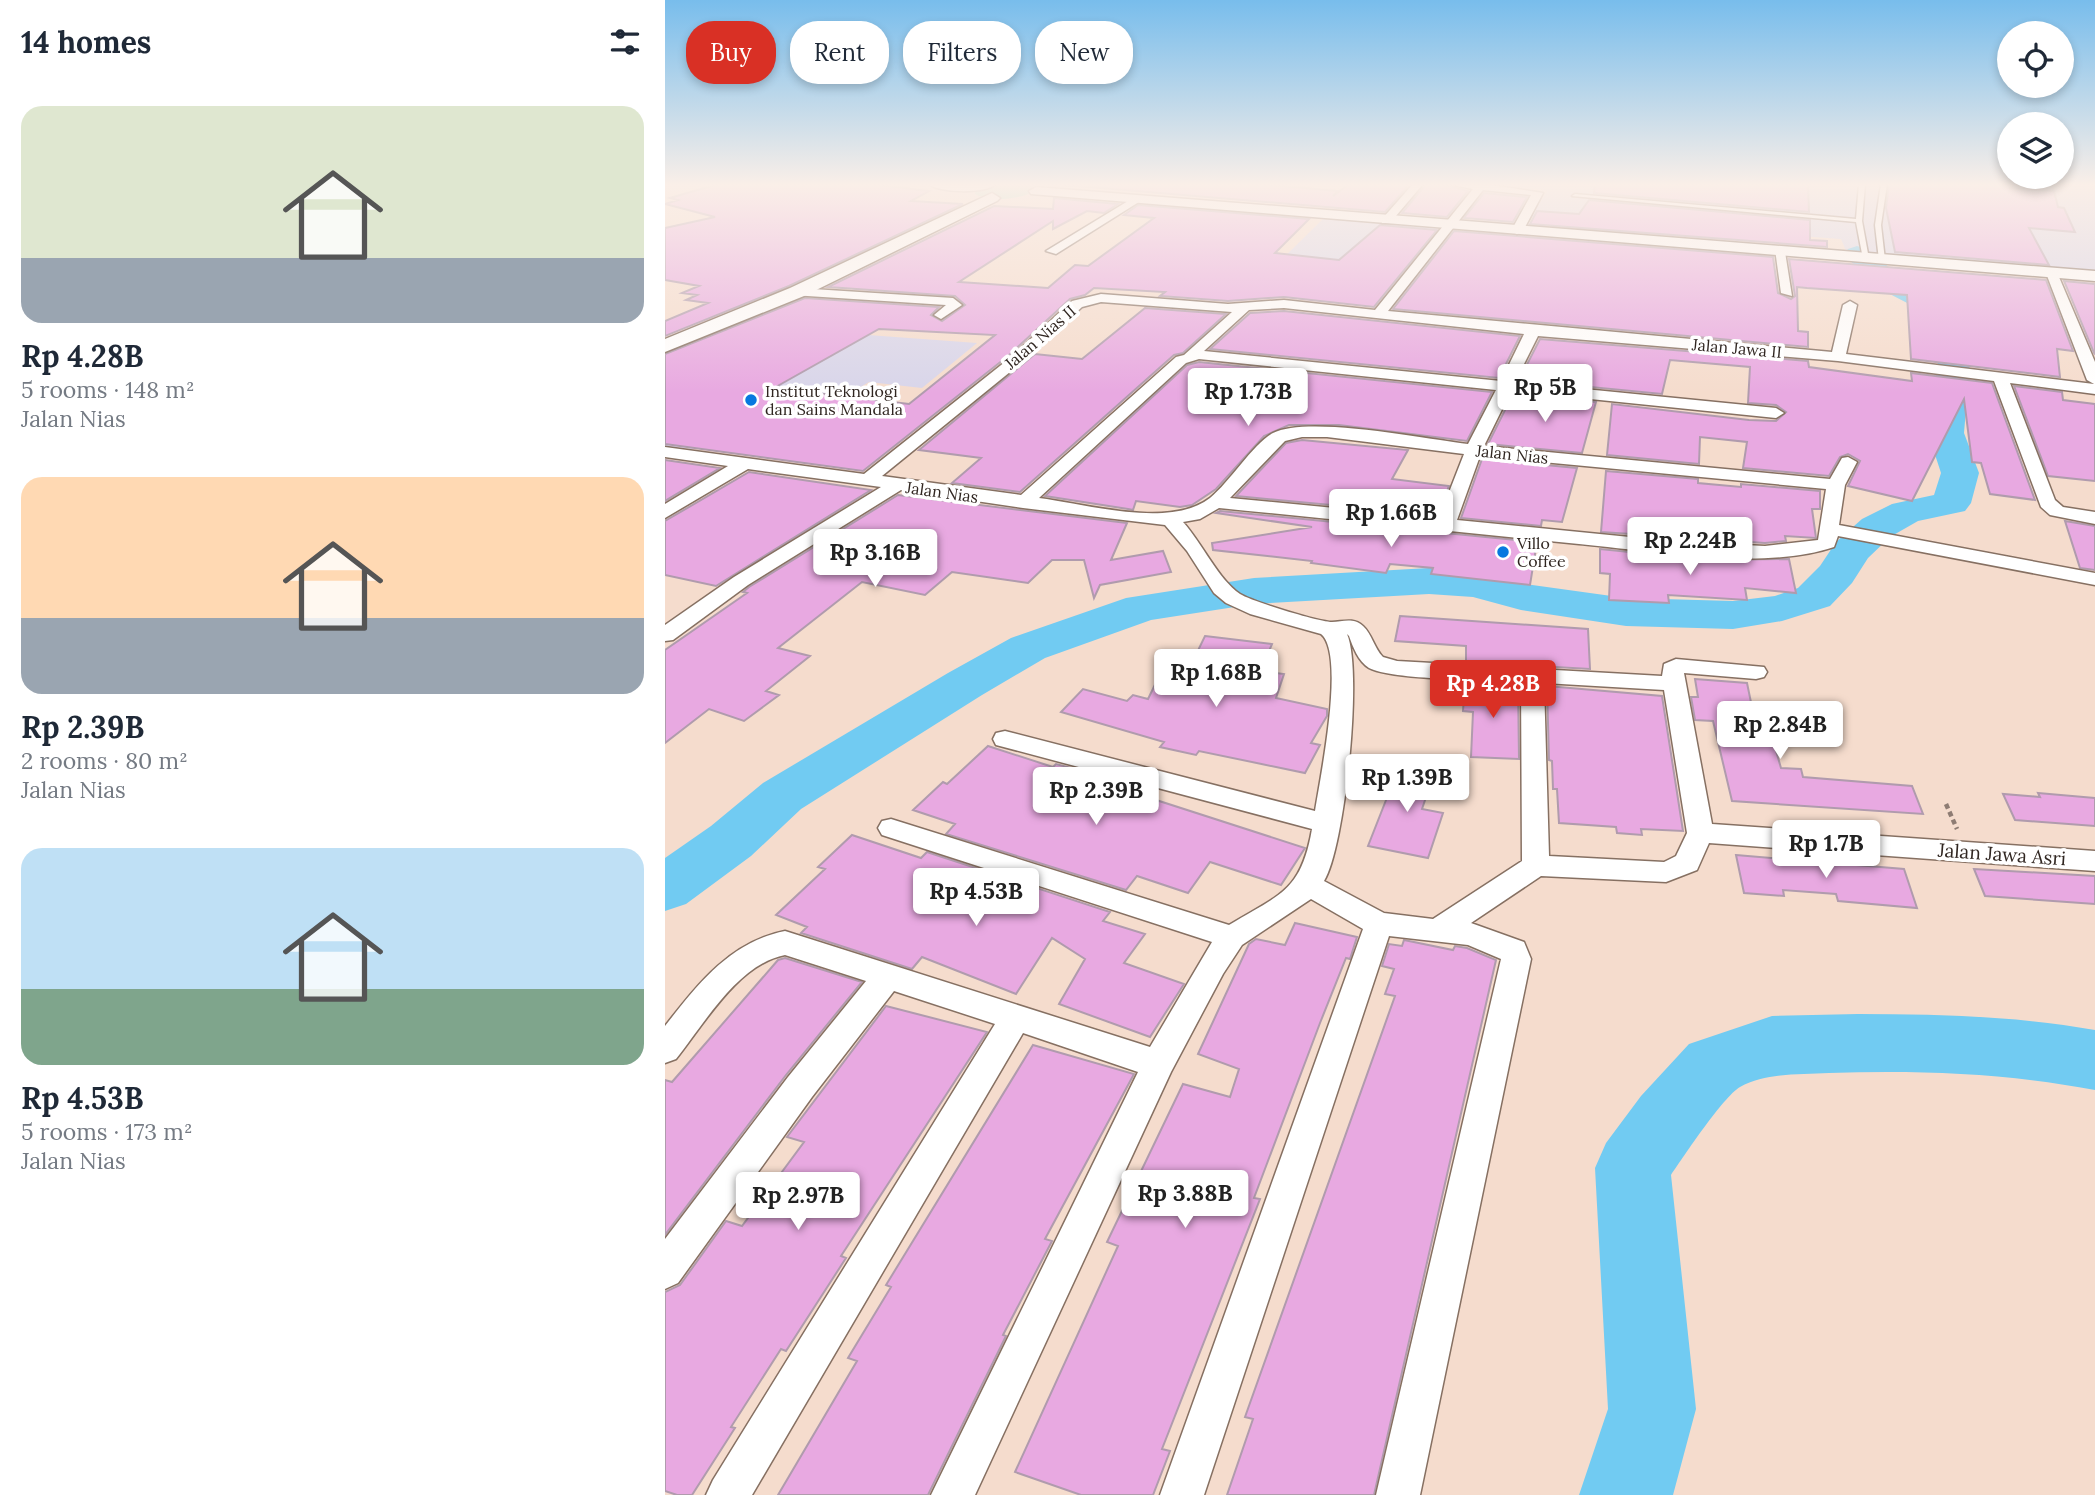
<!DOCTYPE html>
<html lang="en">
<head>
<meta charset="utf-8">
<style>
  :root { --surface:#fff; --page:#f2f2f3; --text:#1f2937; --muted:#747a83; --accent:#d93025 }
  body { margin:0; font-family:Lora,serif; background:var(--page); color:var(--text); height:100vh; display:flex; flex-direction:column; font-size:26px; white-space:nowrap }
  * { box-sizing:border-box; margin:0 }
  p { font-size:23px; color:var(--muted) }
  .icon { flex:none; width:38px; height:38px; fill:none; stroke:currentColor; stroke-width:2; stroke-linecap:round; stroke-linejoin:round }
  .map { position:relative; flex:1; overflow:hidden }
  .sheet { display:flex; flex-direction:column; background:var(--surface); width:665px }
  .sheet>* { flex:none }
  .hud { position:absolute; left:21px; top:21px; width:665px; height:63px; display:flex; gap:14px }
  .tools { position:absolute; left:1332px; top:21px; display:grid; gap:14px }
  .tools a { display:grid; place-items:center; width:77px; height:77px; border-radius:50%; background:var(--surface); box-shadow:0 4px 10px #0003; font-size:35px }
  .price { position:absolute; translate:-50% -60px; padding:0 16px; border-radius:7px; background:#fff; color:#222; font-size:23px; line-height:46px; filter:drop-shadow(0 2px 4px #0008) }
  .price::after { content:''; position:absolute; left:50%; top:42px; width:21px; height:16px; margin-left:-10px; background:inherit; clip-path:polygon(0 0,100% 0,50% 100%) }
  .price.on { background:var(--accent); color:#fff }
  ul { padding:0; list-style:none }
  li { display:grid; align-content:center; gap:14px; height:371px; padding:0 21px }
  li span { display:grid; place-items:center; height:217px; border-radius:21px; color:#555 }
  li>.icon { margin-inline-start:auto }
  span .icon { width:126px; height:126px; fill:#fffc; stroke-width:1 }
  li b { font-size:30px }
  h2 { display:flex; justify-content:space-between; align-items:center; height:84px; padding:0 21px; font-size:30px }
  .tag { padding:0 24px; border-radius:28px; background:var(--surface); box-shadow:0 4px 10px #0003; font-size:24px; line-height:63px }
  .tag.on { background:var(--accent); color:#fff }
  main { display:flex; flex:1; min-height:0 }
  .map>svg:first-child { display:block }
  .education { fill:#d8d5ea }
  .green { fill:#9ae1ba }
  .lines { fill:none; stroke-linecap:round; stroke-linejoin:round }
  .river { fill:#71cbf2; fill-rule:evenodd }
  .building { fill:#e8a9e1; stroke:#b09bad; stroke-width:2; fill-rule:evenodd }
  .lane-casing { stroke:#867062; stroke-width:3 }
  .street-casing { stroke:#867062; stroke-width:3 }
  .secondary-casing { stroke:#867062; stroke-width:3 }
  .path { stroke:#8e7c73; stroke-width:4.5; stroke-dasharray:5 3.5; stroke-linecap:butt }
  .lane { fill:#fff; fill-rule:evenodd }
  .street { fill:#fff; fill-rule:evenodd }
  .secondary { fill:#fff; fill-rule:evenodd }
  .poi-dot { fill:#0778df; stroke:#fff; stroke-width:2.5 }
  .labels { text-anchor:middle; stroke-width:7; stroke-linejoin:round; paint-order:stroke }
  .far-street-label { font-size:16px; fill:#302621; stroke:#fff }
  .far-poi-label { font-size:16px; fill:#302621; stroke:#fff; text-anchor:start }
  .street-label { font-size:19px; fill:#302621; stroke:#fff }
</style>
</head>
<body>
<main>
<section class="sheet">
<h2>14 homes<svg class="icon" aria-label="filters" viewBox="0 0 24 24"><path d="M4 7h16M4 17h16"/><circle cx="9" cy="7" r="2"/><circle cx="15" cy="17" r="2"/></svg></h2>
<ul>
<li><span style="background:linear-gradient(#dfe7d0 70%,#9aa5b1 0)"><svg class="icon" aria-label="home" viewBox="0 0 24 24"><path d="M3 11l9-7 9 7M6 9v11h12V9"/></svg></span><div><b>Rp 4.28B</b><p>5 rooms · 148 m²</p><p>Jalan Nias</p></div></li>
<li><span style="background:linear-gradient(#ffd9b3 65%,#9aa5b1 0)"><svg class="icon" aria-label="home" viewBox="0 0 24 24"><path d="M3 11l9-7 9 7M6 9v11h12V9"/></svg></span><div><b>Rp 2.39B</b><p>2 rooms · 80 m²</p><p>Jalan Nias</p></div></li>
<li><span style="background:linear-gradient(#bfe0f5 65%,#7fa58c 0)"><svg class="icon" aria-label="home" viewBox="0 0 24 24"><path d="M3 11l9-7 9 7M6 9v11h12V9"/></svg></span><div><b>Rp 4.53B</b><p>5 rooms · 173 m²</p><p>Jalan Nias</p></div></li>
</ul>
</section>
<div class="map">
<svg width="1430" height="1495" viewBox="0 0 1430 1495">
  <rect width="100%" height="100%" fill="#f5dccd"/>
  <path class="education" d="M811,184H1430V272L1182,253L1176,239L866,217L883,190Z
    M658,219L772,228L727,279L607,269Z
    M203,335L312,343L257,388L204,382L142,418L89,412L27,449L0,446V368L122,380Z"/>
  <path class="green" d="M324,184H368L374,189C358,199 327,203 310,194V189Z"/>
  <g class="lines">
    <path class="river" d="M1192,246L1201,249L1239,279L1296,308L1308,325L1299,433L1314,473L1306,503L1300,511L1253,521L1225,537L1203,558L1187,583L1165,606L1117,621L1068,629L961,626L856,610L808,597L764,594L589,604L486,620L380,658L317,695L136,809L86,856L21,904L0,911V858L46,826L98,783L283,673L346,638L461,598L589,578L764,568L811,571L860,584L961,598L1068,601L1110,596L1133,588L1155,566L1171,542L1197,519L1227,504L1269,495L1276,473L1263,433L1278,325L1275,320L1219,291L1183,259L1179,254L1183,249Z
      M1193,1014C1273,1014 1351,1016 1430,1030V1090C1342,1073 1253,1070 1164,1073C1135,1075 1102,1072 1075,1087C1058,1097 1019,1156 1006,1175L1031,1409L1008,1495H914L943,1409L930,1168L941,1143L976,1096L1024,1044L1107,1016Z"/>
  </g>
  <path class="building" d="M53,184H208L264,191L246,201L298,204L124,286L0,336V321L43,303L21,300L32,295L17,293L34,286L0,280V228L50,217L0,204L13,200L5,198Z
    M389,184H596L673,191L668,196L684,184H745L720,212Z
    M761,184L782,185L803,191L782,217L737,213Z
    M930,184H1143L1144,212L929,193Z
    M1224,184H1345V188L1389,191L1393,207L1399,208L1410,232L1364,228L1384,265L1230,252L1221,208Z
    M819,193L862,197L848,222L799,218Z
    M389,198L453,204L439,213L422,211L388,229V221L294,282L383,288L410,265L423,266L489,218L459,215L473,205L644,219L610,253L674,260L715,225L772,230L709,307L619,297L563,301L495,296L500,292L429,288L420,295L405,299L343,356L198,471L0,444V354L140,298L274,307L266,315L277,321L300,305L290,296L163,287L329,206L388,209ZM214,329L330,335L244,404L109,388Z
    M924,200L1145,220V240L1162,241V247L865,224L872,211L914,214Z
    M789,231L1108,257L1113,293L1126,299L1130,296L1124,259L1381,280L1408,351L1392,349L1395,377L1246,359L1242,295L1142,288L1132,287L1133,331L1143,332V347L728,309Z
    M1399,281L1430,284V354L1429,353Z
    M480,308L561,314L518,353L509,355L355,492L287,483L316,458L254,450L370,354L417,359Z
    M619,311L855,336L834,378L545,349L585,313Z
    M875,339L1143,361L1144,367L1247,381L1246,373L1327,383L1370,500L1325,494L1316,463L1307,462L1299,399L1247,501L1183,486L1195,461L1183,454L1175,457L1164,476L1078,468L1082,442L1035,437L1034,464L942,455L947,404L1084,420L1111,421L1121,412L1111,405L1083,403L1085,367L1005,360L997,394L854,380Z
    M534,362L827,392L802,441L674,425H624L599,436L551,489L527,505L515,507L471,501L468,510L463,509L380,496L522,365Z
    M1349,386L1397,392L1398,400L1430,404V481L1383,476Z
    M848,394L931,402L917,453L823,444Z
    M637,440L743,450L727,479L784,486L772,515L571,496L621,443Z
    M817,459L912,468L897,522L877,520L876,526L796,518Z
    M0,460L55,468L0,501Z
    M941,471L1033,479V483L1076,487V484L1155,491V509H1147L1151,538L1120,536L1121,541L1100,543L936,532Z
    M84,472L206,490L51,586L0,575V521Z
    M233,495L462,523L446,560L498,551L506,572L435,585L429,598L419,560H387L363,583L287,572L260,595L197,582L113,648L145,656L101,691L114,695L79,721L44,709L0,743V650L82,593L78,592L84,587Z
    M555,511L689,524L872,542L865,585L766,574L768,568L725,564L721,573L646,563L647,561L548,550L547,543L647,527L551,513Z
    M1400,521L1430,526V570L1415,568Z
    M935,549L1043,560L1124,559L1131,593L1080,588L1082,600L1003,595L1004,603L944,600L945,574L935,573Z
    M735,616L923,629L925,669L801,662V646L730,641Z
    M540,636L607,644L596,671L619,674L611,698L662,709V716L646,743L655,745L640,773L534,751L531,755L495,747L499,742L396,712L418,689L462,701L468,695L483,699L500,664L525,667Z
    M1030,679L1082,683L1088,712L1100,713L1116,768L1136,769L1138,777L1247,786L1258,814L1067,801L1048,721L1030,720L1026,697H1033Z
    M800,682L853,685L854,759L806,757L808,712L798,711Z
    M882,686L997,696L1018,831L976,829L977,835L952,833L951,827L894,823L892,789H888L887,761L884,760Z
    M323,746L388,767L391,764L418,771L410,779L456,794L460,790L640,848L616,885L545,862L523,893L472,876L461,890L281,834L290,824L248,810L278,782L282,784Z
    M730,764L770,771L757,809L778,813L763,858L703,846L723,795L718,794Z
    M1373,793L1430,798V826L1350,820L1338,794L1375,797Z
    M187,835L256,858L262,852L445,912L438,921L480,934L459,963L519,984L485,1037L394,1004L420,959L387,938L351,994L257,957L247,969L136,933L142,927L111,915L160,869L153,867Z
    M1071,855L1239,869L1252,908L1173,901L1171,894L1118,890L1119,896L1079,893Z
    M1309,869L1430,876V904L1320,896Z
    M630,923L692,937L685,959L681,958L655,1023L589,1198L595,1199L497,1449L505,1451L488,1495H416L350,1472L453,1246L442,1242L518,1084L565,1097L574,1069L533,1054L584,944L591,939L620,945Z
    M739,940L788,950L790,946L802,948L831,960L709,1495H562L588,1419L580,1417L730,996L720,994L729,969L717,966L724,944L737,946Z
    M120,958L197,982L121,1075L0,1235V1080L7,1082L113,960Z
    M221,1006L322,1032L176,1256L181,1258L121,1351L116,1349L66,1427L70,1428L27,1495H12L0,1491V1292L15,1285L61,1221L77,1226L139,1142L122,1137Z
    M368,1045L469,1074L380,1239L387,1241L338,1335L341,1336L263,1495H113L192,1361L183,1358L226,1287L221,1285Z"/>
  <g class="lines">
    <g class="lane-casing">
      <path id="lane" d="M1194,184H1200L1197,221L1204,259L1201,261L1198,259L1191,222L907,196L910,194L1191,219Z
        M1216,184H1222L1216,225L1220,260L1217,262L1214,260L1210,225Z"/>
    </g>
    <g class="street-casing">
      <path id="street" d="M748,184H758L725,223H717V219Z
        M784,184H820L878,193L858,231L852,234L846,231L866,195L818,190L723,311L1167,352L1178,305L1185,301L1192,305L1181,354L1429,384L1422,380L1381,273L1391,270L1430,362V394L1345,383L1390,500L1398,507L1430,512V524L1385,515L1376,507L1329,381L1173,361L873,336L850,382L1111,408L1119,413L1111,418L846,391L819,446L1165,479L1177,458L1183,457L1192,462L1180,485L1174,525L1430,573V585L1173,536L1169,547C1098,571 989,551 914,544C794,532 675,520 554,508L535,519L518,522C537,543 553,579 575,594C586,601 654,622 667,622C677,622 688,617 698,626C707,634 709,648 718,657L732,661L997,676L999,664L1011,659L1099,667L1102,672L1099,677L1091,679L1019,673L1047,824L1430,851V871L1044,843L1032,870L1001,882L876,876L806,923L859,942L866,959L755,1495H711L836,959L803,945L724,936L539,1495H495L698,929L646,899L577,945L558,974L506,1072L310,1495H266L473,1072L358,1033L87,1495H41L48,1480L330,1024L229,991L147,1097L13,1283L0,1289V1239L123,1077L201,981L120,955C73,964 39,1024 11,1059L0,1063V1026C33,984 65,942 120,931L485,1047L547,942L217,835L213,828L217,821L226,819L564,925C615,894 636,892 647,829L331,745L328,739L331,733L340,731L650,811C655,779 681,654 656,634L585,614L561,603L549,593L522,551L500,525L358,508L236,490L83,585L8,640L0,641V625L69,577L216,487L83,469L0,518V504L63,466L0,457V447L199,474L345,358L407,301L436,294L563,304L619,300L710,310L808,189ZM436,302L567,312L519,355L511,357L356,495L217,476L355,364L417,307ZM619,308L859,334L836,381L539,351L584,310ZM534,359L831,390L803,444C762,439 642,415 608,433C588,444 565,482 545,498C505,529 422,504 374,498L521,363ZM637,437H662L799,454L774,518L565,498L620,441ZM815,456L1161,489L1153,540L1100,546L1015,542L792,520ZM682,634L684,636C688,647 693,661 704,668C726,680 825,680 856,682L857,861L768,919L719,913L659,881C680,847 698,670 682,634ZM879,683L999,690L1022,833L1011,856L999,862L884,856Z
        M468,198L477,200L391,254L381,251Z
        M1110,249L1120,252L1127,296L1116,293Z
        M132,288L288,298L297,305L276,319L269,315L281,305L127,295L126,292Z"/>
    </g>
    <g class="secondary-casing">
      <path id="secondary" d="M264,184H331C320,194 274,193 264,184Z
        M371,187L1430,271V281L366,194L364,191Z
        M327,193L335,198L332,201L139,296L0,352V339L125,288Z"/>
    </g>
    <path class="path" d="M1281,804L1292,829"/>
    <use href="#lane" class="lane"/>
    <use href="#street" class="street"/>
    <use href="#secondary" class="secondary"/>
  </g>
  <linearGradient id="sky" x2="0" y2="1"><stop stop-color="#78bdec"/><stop offset="0.47" stop-color="#faefe8"/><stop offset="1" stop-color="#faefe8" stop-opacity="0"/></linearGradient>
  <rect width="1430" height="393" fill="url(#sky)"/>
  <g class="poi-dot">
    <circle cx="86" cy="400" r="7"/>
    <circle cx="838" cy="552" r="7"/>
  </g>
  <g class="labels">
    <g class="far-street-label">
      <text transform="translate(375 337) rotate(-41)" y="6">Jalan Nias II</text>
      <text transform="translate(1072 348) rotate(5)" y="6">Jalan Jawa II</text>
      <text transform="translate(847 454) rotate(6)" y="6">Jalan Nias</text>
      <text transform="translate(277 492) rotate(8)" y="6">Jalan Nias</text>
    </g>
    <g class="far-poi-label">
      <text x="100" y="397">Institut Teknologi<tspan x="100" dy="18">dan Sains Mandala</tspan></text>
      <text x="852" y="549">Villo<tspan x="852" dy="18">Coffee</tspan></text>
    </g>
    <g class="street-label">
      <text transform="translate(1337 854) rotate(4)" y="7">Jalan Jawa Asri</text>
    </g>
  </g>
</svg>
<div class="tools">
<a><svg class="icon" aria-label="locate" viewBox="0 0 24 24"><circle cx="12" cy="12" r="6"/><path d="M12 2v4M12 18v4M2 12h4M18 12h4"/></svg></a>
<a><svg class="icon" aria-label="layers" viewBox="0 0 24 24"><path d="M12 4l9 5-9 5-9-5zM3 14l9 5 9-5"/></svg></a>
</div>
<b class="price" style="left:880px;top:424px">Rp 5B</b>
<b class="price" style="left:583px;top:428px">Rp 1.73B</b>
<b class="price" style="left:726px;top:549px">Rp 1.66B</b>
<b class="price" style="left:1025px;top:577px">Rp 2.24B</b>
<b class="price" style="left:210px;top:589px">Rp 3.16B</b>
<b class="price" style="left:551px;top:709px">Rp 1.68B</b>
<b class="price on" style="left:828px;top:720px">Rp 4.28B</b>
<b class="price" style="left:1115px;top:761px">Rp 2.84B</b>
<b class="price" style="left:742px;top:814px">Rp 1.39B</b>
<b class="price" style="left:431px;top:827px">Rp 2.39B</b>
<b class="price" style="left:1161px;top:880px">Rp 1.7B</b>
<b class="price" style="left:311px;top:928px">Rp 4.53B</b>
<b class="price" style="left:520px;top:1230px">Rp 3.88B</b>
<b class="price" style="left:133px;top:1232px">Rp 2.97B</b>
<div class="hud">
<a class="tag on">Buy</a>
<a class="tag">Rent</a>
<a class="tag">Filters</a>
<a class="tag">New</a>
</div>
</div>
</main>
</body>
</html>
